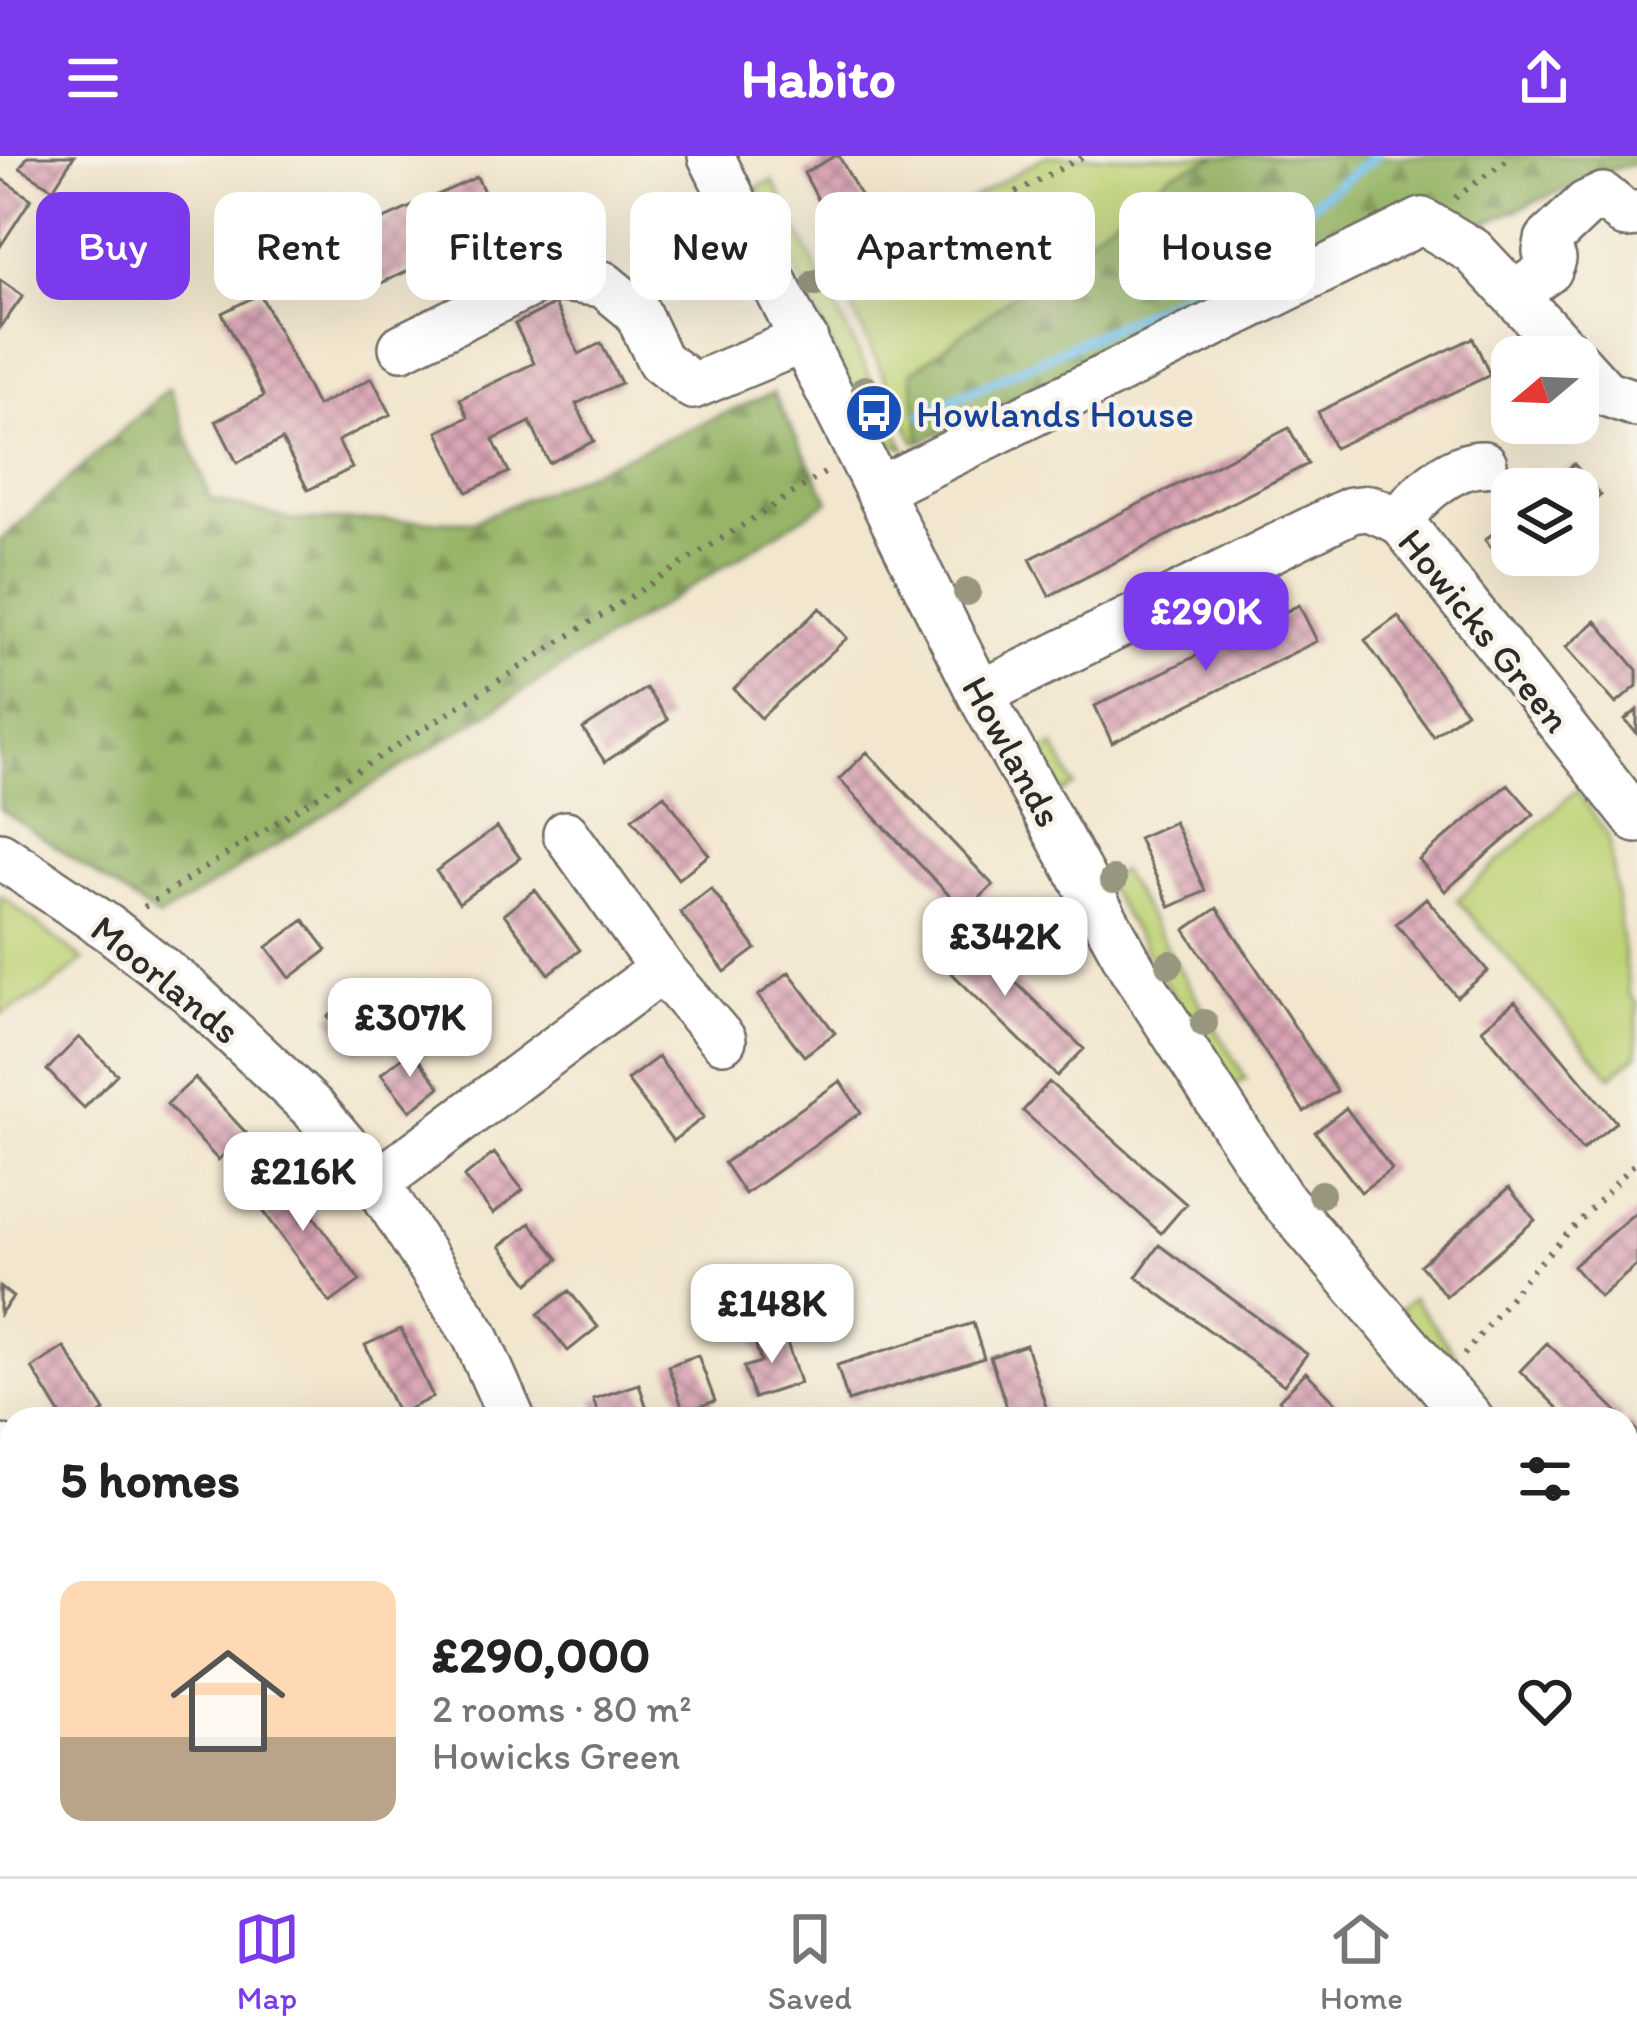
<!DOCTYPE html>
<html lang="en">
<head>
<meta charset="utf-8">
<style>
  :root { --surface:#fff; --page:#f6f6f6; --text:#222; --muted:#767676; --line:#e0e0e0; --accent:#7c3aed }
  body { margin:0; font-family:Itim,sans-serif; background:var(--page); color:var(--text); height:100vh; display:flex; flex-direction:column; font-size:45px; white-space:nowrap }
  * { box-sizing:border-box; margin:0 }
  p { font-size:39px; color:var(--muted) }
  .icon { flex:none; width:66px; height:66px; fill:none; stroke:currentColor; stroke-width:2; stroke-linecap:round; stroke-linejoin:round }
  .map { position:relative; flex:1; overflow:hidden }
  .panel { position:absolute; left:0px; top:1251px; width:1638px; height:471px; display:flex; flex-direction:column; background:var(--surface); border-radius:36px 36px 0 0; box-shadow:0 12px 48px #0002 }
  .panel>* { flex:none }
  .top-card { position:absolute; left:36px; top:36px; width:1566px; height:108px; display:flex; gap:24px }
  .needle { width:78px; rotate:251deg }
  .tools { position:absolute; left:1491px; top:180px; display:grid; gap:24px }
  .tools a { display:grid; place-items:center; width:108px; height:108px; border-radius:24px; background:var(--surface); box-shadow:0 12px 48px #0002; font-size:60px }
  .price { position:absolute; translate:-50% -102px; padding:0 27px; border-radius:24px; background:#fff; color:#222; font-size:39px; line-height:78px; filter:drop-shadow(0 3px 6px #0008) }
  .price::after { content:''; position:absolute; left:50%; top:72px; width:36px; height:27px; margin-left:-18px; background:inherit; clip-path:polygon(0 0,100% 0,50% 100%) }
  .price.selected { background:var(--accent); color:#fff }
  ul { padding:0; list-style:none }
  li { display:flex; align-items:center; gap:36px; height:300px; padding:0 60px }
  li+li { border-top:3px solid var(--line) }
  li span { display:grid; place-items:center; flex:none; width:336px; height:240px; border-radius:24px; color:#555 }
  li>.icon { margin-inline-start:auto }
  span .icon { width:144px; height:144px; fill:#fffc; stroke-width:1 }
  li b { font-size:51px }
  h2 { display:flex; justify-content:space-between; align-items:center; height:144px; padding:0 60px; font-size:51px }
  .tag { padding:0 42px; border-radius:24px; background:var(--surface); box-shadow:0 12px 48px #0002; font-size:42px; line-height:108px }
  .tag.selected { background:var(--accent); color:#fff }
  header { display:flex; justify-content:space-between; align-items:center; height:156px; padding:0 60px; background:var(--accent); color:#fff; font-size:54px; font-weight:700 }
  .menu { display:flex; justify-content:space-around; align-items:center; height:168px; border-top:3px solid var(--line); background:var(--surface); font-size:33px; color:var(--muted) }
  .menu a { display:grid; justify-items:center; gap:6px }
  .menu .selected { color:var(--accent) }
  .map>svg:first-child { display:block }
  .green { fill:#bed377; stroke:#747f51; stroke-width:3 }
  .forest { fill:url(#forest-firs); stroke:#60704a; stroke-width:3 }
  .lines { fill:none; stroke-linecap:round; stroke-linejoin:round }
  .stream { stroke:#74c1ee; stroke-width:10 }
  .building { fill:url(#building-cross-hatch) }
  .minor-casing { stroke:#716c64; stroke-width:50 }
  .path { stroke:#716c64; stroke-width:6; stroke-dasharray:3 9; stroke-linecap:butt }
  .minor { stroke:#fff; stroke-width:45 }
  .tree { fill:#99967f }
  .labels { text-anchor:middle; stroke-width:9; stroke-linejoin:round; paint-order:stroke }
  .transit-label { font-size:39px; fill:#164399; stroke:#f7f3e8; text-anchor:start }
  .street-label { font-size:39px; fill:#2b2b2b; stroke:#f7f3e8 }
</style>
</head>
<body>
<header><svg class="icon" aria-label="menu" viewBox="0 0 24 24"><path d="M4 6h16M4 12h16M4 18h16"/></svg>Habito<svg class="icon" aria-label="share" viewBox="0 0 24 24"><path d="M12 15V3M7 8l5-5 5 5M5 13v7h14v-7"/></svg></header>
<div class="map">
<svg width="1637" height="1720" viewBox="0 0 1637 1720">
  <defs>
    <pattern id="forest-firs" width="22" height="20" patternUnits="userSpaceOnUse" patternTransform="scale(3)"><rect width="22" height="20" fill="#96b568"/><path d="M5 1l3.5 6h-7zM16 11l3.5 6h-7z" fill="#7b9356"/></pattern>
    <pattern id="building-cross-hatch" width="8" height="8" patternUnits="userSpaceOnUse" patternTransform="scale(3)"><rect width="8" height="8" fill="#daa5b5"/><path d="M0 0l8 8M0 8l8-8" fill="none" stroke="#b18793"/></pattern>
  </defs>
  <rect width="100%" height="100%" fill="#f7f3e8"/>
  <filter id="ink" filterUnits="userSpaceOnUse"><feTurbulence type="fractalNoise" baseFrequency=".00833" numOctaves="2"/><feDisplacementMap in="SourceGraphic" scale="24" xChannelSelector="R" yChannelSelector="G"/><feConvolveMatrix kernelMatrix="1 2 1 2 8 2 1 2 1" color-interpolation-filters="sRGB"/></filter>
  <filter id="wash" filterUnits="userSpaceOnUse"><feTurbulence type="fractalNoise" baseFrequency=".004" numOctaves="4" result="noise"/><feDisplacementMap in="SourceGraphic" scale="48" xChannelSelector="R" yChannelSelector="G"/><feGaussianBlur stdDeviation="2.7" result="paint"/><feColorMatrix in="noise" values="0 0 0 0 0 0 0 0 0 0 0 0 0 0 0 0 0 1.4 0 .05"/><feComposite in="paint" operator="in"/></filter>
  <g filter="url(#wash)">
    <rect width="100%" height="100%" fill="#f2e6ce"/>
    <path class="green" d="M1045,0H1219L1172,18L912,217L921,285L915,286L838,122Z
      M773,25L905,292L875,281L757,31Z
      M1054,590L1075,630L1055,641L1034,601Z
      M1576,634L1609,681L1629,838L1637,847V899L1611,920L1457,744Z
      M1121,715L1246,923L1229,932L1103,724Z
      M0,739L83,804L48,834L0,859Z
      M1413,1142L1455,1198L1446,1209L1397,1157Z
      M1626,1469L1637,1480V1535L1626,1533Z
      M1626,1589L1637,1590V1663L1626,1671Z
      M1101,1710H1279L1260,1715L1262,1720H1106Z
      M1476,1710H1605L1602,1720H1522Z"/>
    <path class="forest" d="M1219,0H1637V7L1610,14L1466,75L1422,51L921,285L911,217L1172,17Z
      M169,232L211,343L292,364L474,365L773,237L829,345L159,762L0,653V385Z"/>
    <g class="lines">
      <path class="stream" d="M922,258L1200,131L1376,0"/>
    </g>
    <g id="blocks">
      <path class="building" d="M28,0H74L53,33L20,12Z
        M835,0H839L874,65L839,83L804,17Z
        M477,21L501,72L353,140L329,88Z
        M0,22L31,43L0,91Z
        M0,124L23,140L0,172Z
        M260,138L317,250L372,222L391,258L338,285L352,312L308,334L282,284L237,307L216,265L264,240L222,157Z
        M555,148L579,198L601,187L621,227L576,248L594,285L549,307L530,266L493,284L509,316L467,336L438,276L468,261L460,243L534,207L515,168Z
        M1473,182L1490,219L1334,292L1318,256Z
        M1289,272L1308,308L1049,440L1030,403Z
        M1574,308L1601,339L1578,358V333H1545Z
        M1512,361V399H1531L1512,416L1485,384Z
        M1299,449L1317,485L1112,587L1095,550Z
        M820,452L847,482L761,562L734,533Z
        M1398,460L1466,556L1433,580L1365,484Z
        M1596,465L1637,514V530L1616,548L1566,491Z
        M646,532L668,564L605,606L583,573Z
        M1637,554V578L1625,564Z
        M867,596L993,729L965,756L839,623Z
        M1508,628L1534,658L1445,735L1419,704Z
        M664,639L709,699L678,723L632,662Z
        M1174,666L1205,735L1170,751L1138,682Z
        M497,671L520,702L459,747L436,715Z
        M711,732L756,793L725,816L680,756Z
        M535,734L580,794L549,818L504,758Z
        M1426,742L1488,815L1457,841L1396,768Z
        M1217,752L1337,935L1304,956L1185,774Z
        M304,764L327,794L290,822L267,791Z
        M953,765L1084,893L1057,920L926,792Z
        M789,816L835,877L804,900L758,840Z
        M358,837L387,874L357,897L328,861Z
        M1515,845L1616,966L1582,994L1482,873Z
        M79,881L117,918L84,952L47,914Z
        M411,894L440,931L410,955L381,918Z
        M658,901L704,961L673,985L627,924Z
        M195,922L247,978L218,1004L167,948Z
        M840,925L861,956L745,1038L724,1007Z
        M1049,926L1186,1048L1161,1077L1023,955Z
        M1346,952L1392,1013L1361,1036L1315,976Z
        M494,997L523,1034L493,1058L464,1021Z
        M277,1009L360,1125L330,1147L246,1031Z
        M1509,1032L1535,1064L1446,1140L1420,1109Z
        M1637,1055V1109L1600,1141L1573,1110Z
        M530,1067L559,1103L529,1127L500,1090Z
        M1159,1089L1307,1198L1284,1229L1136,1121Z
        M0,1131L13,1141L0,1158Z
        M569,1135L598,1171L568,1195L538,1158Z
        M973,1167L984,1202L848,1245L837,1209Z
        M401,1173L433,1241L398,1258L365,1189Z
        M783,1174L800,1227L754,1242L744,1211L761,1206L754,1183Z
        M1547,1187L1625,1263H1569L1520,1215Z
        M1026,1189L1050,1263H1011L990,1201Z
        M64,1191L105,1255L92,1263H63L32,1212Z
        M698,1199L715,1245L684,1256L668,1210Z
        M1306,1216L1352,1263H1297L1279,1244Z
        M639,1228L649,1259L600,1263L593,1243Z
        M1626,1264L1637,1275V1293L1626,1304Z"/>
    </g>
  </g>
  <g filter="url(#ink)">
    <use href="#blocks" fill-opacity="0" stroke="#716c64" stroke-width="3"/>
    <g class="lines">
      <g class="minor-casing">
        <path id="minor" d="M711,0L980,538L1132,812L1280,1041L1470,1263
          M1514,139L1549,114L1553,103L1546,95L1548,84L1586,48L1603,40L1626,59L1637,58
          M402,191L544,121L603,128L637,156L660,205L693,230L805,183
          M1578,207L1605,237L1637,248
          M878,334L1422,65L1473,95L1572,201
          M1400,365C1415,340 1453,307 1484,308
          M980,538L1351,354L1369,352L1400,365L1637,664
          M566,678L662,813L723,884
          M0,699L110,773L188,834L314,953L377,1027L475,1179L512,1263
          M377,1027L662,813
          M0,1292L12,1323
          M1626,1413L1637,1423
          M0,1508L12,1470
          M1626,1559H1637
          M0,1625L12,1628
          M322,1710L370,1720
          M604,1710V1720
          M761,1720L832,1710"/>
      </g>
      <path class="path" d="M1455,42L1512,0
        M825,138L1084,0
        M144,751L826,316
        M1464,1199L1528,1119L1637,1005
        M1315,1710L1321,1720"/>
      <use href="#minor" class="minor"/>
    </g>
    <g class="tree">
      <circle cx="816" cy="127" r="14"/>
      <circle cx="865" cy="233" r="14"/>
      <circle cx="967" cy="436" r="14"/>
      <circle cx="1113" cy="724" r="14"/>
      <circle cx="1170" cy="808" r="14"/>
      <circle cx="1204" cy="867" r="14"/>
      <circle cx="1321" cy="1038" r="14"/>
    </g>
  </g>
  <defs>
    <g id="bus-disc" transform="scale(3)"><circle r="9.5" fill="#1a4fb4" stroke="#f7f3e8"/><path d="M-5-6H5V4H4V6H2V4H-2V6H-4V4H-5ZM-3.5-4V0h7V-4ZM-3.5 1.2v1.5H-2V1.2ZM2 1.2v1.5H3.5V1.2Z" fill="#fff"/></g>
  </defs>
  <g fill-rule="evenodd">
    <use href="#bus-disc" x="874" y="257"/>
  </g>
  <g class="labels">
    <g class="transit-label">
      <text x="916" y="271">Howlands House</text>
    </g>
    <g class="street-label">
      <text transform="translate(1485 474) rotate(51)" y="14">Howicks Green</text>
      <text transform="translate(1013 595) rotate(61)" y="14">Howlands</text>
      <text transform="translate(166 823) rotate(39)" y="14">Moorlands</text>
    </g>
  </g>
</svg>
<div class="tools">
<a><svg class="needle" viewBox="-14 -14 28 28"><path d="M0-13l5 13h-10z" fill="#e53935"/><path d="M0 13l5-13h-10z" fill="#767676"/></svg></a>
<a><svg class="icon" aria-label="layers" viewBox="0 0 24 24"><path d="M12 4l9 5-9 5-9-5zM3 14l9 5 9-5"/></svg></a>
</div>
<b class="price selected" style="left:1206px;top:518px">£290K</b>
<b class="price" style="left:1005px;top:843px">£342K</b>
<b class="price" style="left:410px;top:924px">£307K</b>
<b class="price" style="left:303px;top:1078px">£216K</b>
<b class="price" style="left:772px;top:1210px">£148K</b>
<div class="top-card">
<a class="tag selected">Buy</a>
<a class="tag">Rent</a>
<a class="tag">Filters</a>
<a class="tag">New</a>
<a class="tag">Apartment</a>
<a class="tag">House</a>
</div>
<section class="panel">
<h2>5 homes<svg class="icon" aria-label="filters" viewBox="0 0 24 24"><path d="M4 7h16M4 17h16"/><circle cx="9" cy="7" r="2"/><circle cx="15" cy="17" r="2"/></svg></h2>
<ul>
<li><span style="background:linear-gradient(#ffd9b3 65%,#b9a48a 0)"><svg class="icon" aria-label="home" viewBox="0 0 24 24"><path d="M3 11l9-7 9 7M6 9v11h12V9"/></svg></span><div><b>£290,000</b><p>2 rooms · 80 m²</p><p>Howicks Green</p></div><svg class="icon" aria-label="heart" viewBox="0 0 24 24"><path d="M12 20l-8-8c-3-5 5-10 8-4 3-6 11-1 8 4z"/></svg></li>
</ul>
</section>
</div>
<nav class="menu">
<a class="selected"><svg class="icon" aria-label="map" viewBox="0 0 24 24"><path d="M3 6l6-2 6 2 6-2v14l-6 2-6-2-6 2zM9 4v14M15 6v14"/></svg>Map</a>
<a><svg class="icon" aria-label="saved" viewBox="0 0 24 24"><path d="M7 4h10v16l-5-4-5 4z"/></svg>Saved</a>
<a><svg class="icon" aria-label="home" viewBox="0 0 24 24"><path d="M3 11l9-7 9 7M6 9v11h12V9"/></svg>Home</a>
</nav>
</body>
</html>
